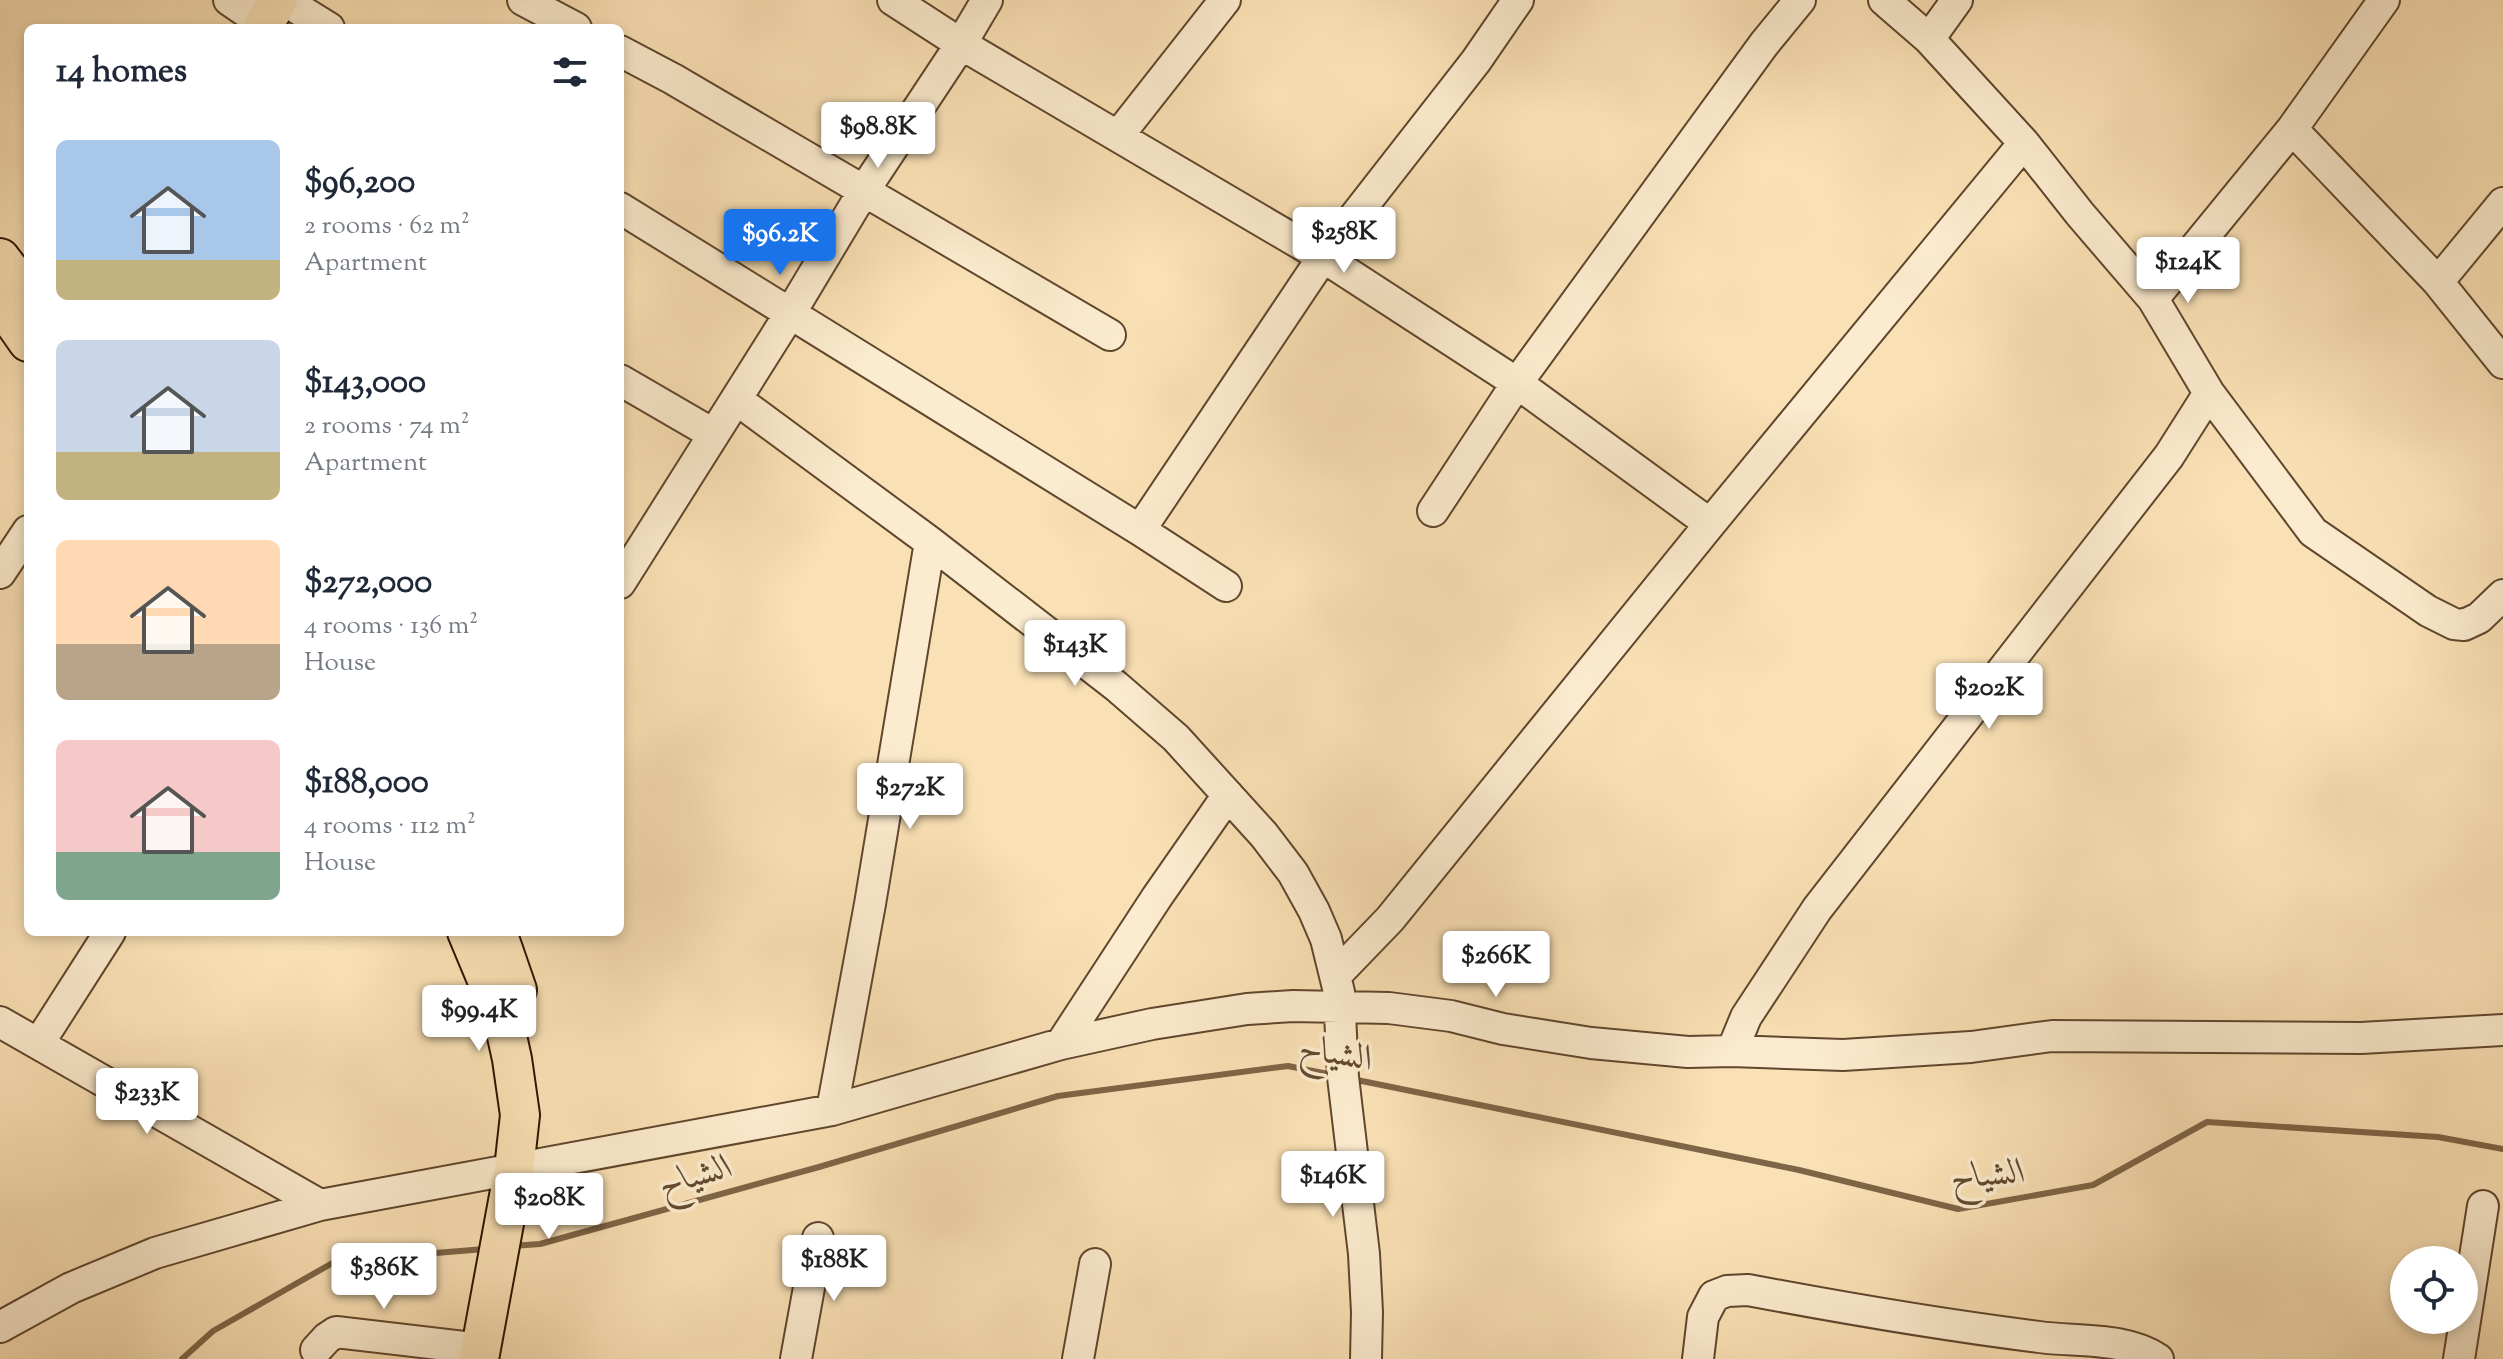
<!DOCTYPE html>
<html lang="en">
<head>
<meta charset="utf-8">
<style>
  :root { --surface:#fff; --page:#f2f2f3; --text:#1f2937; --muted:#747a83; --accent:#1a73e8 }
  body { margin:0; font-family:"Sorts Mill Goudy",Amiri,serif; background:var(--page); color:var(--text); height:100vh; display:flex; flex-direction:column; font-size:30px; white-space:nowrap }
  * { box-sizing:border-box; margin:0 }
  p { font-size:26px; color:var(--muted) }
  .icon { flex:none; width:44px; height:44px; fill:none; stroke:currentColor; stroke-width:2; stroke-linecap:round; stroke-linejoin:round }
  .map { position:relative; flex:1; overflow:hidden }
  .sheet { position:absolute; left:24px; top:24px; width:600px; height:912px; display:flex; flex-direction:column; background:var(--surface); border-radius:12px; box-shadow:0 4px 12px #0003 }
  .sheet>* { flex:none }
  .fabs { position:absolute; left:2390px; top:1246px; display:grid; gap:16px }
  .fabs a { display:grid; place-items:center; width:88px; height:88px; border-radius:50%; background:var(--surface); box-shadow:0 4px 12px #0003; font-size:40px }
  .price { position:absolute; translate:-50% -68px; padding:0 18px; border-radius:8px; background:#fff; color:#222; font-size:26px; line-height:52px; filter:drop-shadow(0 2px 4px #0008) }
  .price::after { content:''; position:absolute; left:50%; top:48px; width:24px; height:18px; margin-left:-12px; background:inherit; clip-path:polygon(0 0,100% 0,50% 100%) }
  .price.on { background:var(--accent); color:#fff }
  ul { padding:0; list-style:none }
  li { display:flex; align-items:center; gap:24px; height:200px; padding:0 32px }
  li span { display:grid; place-items:center; flex:none; width:224px; height:160px; border-radius:12px; color:#555 }
  li>.icon { margin-inline-start:auto }
  span .icon { width:96px; height:96px; fill:#fffc; stroke-width:1 }
  li b { font-size:34px }
  h2 { display:flex; justify-content:space-between; align-items:center; height:96px; padding:0 32px; font-size:34px }
  .map>svg:first-child { display:block }
  .lines { fill:none; stroke-linecap:round; stroke-linejoin:round }
  .stream { stroke:#7e6547; stroke-width:6 }
  .minor-casing { stroke:#60462d; stroke-width:34 }
  .major-casing { stroke:#2d1300; stroke-width:42 }
  .minor { stroke:#fceccf; stroke-width:30 }
  .major { stroke:#fae1b5; stroke-width:38 }
  .labels { text-anchor:middle; stroke-width:7; stroke-linejoin:round; paint-order:stroke }
  .water-label { font-size:36px; font-style:italic; fill:#634930; stroke:#fceccf }
</style>
</head>
<body>
<div class="map">
<svg width="2503" height="1359" viewBox="0 0 2503 1359">
  <rect width="100%" height="100%" fill="#fae1b5"/>
  <filter id="stains"><feTurbulence type="fractalNoise" baseFrequency=".0025" numOctaves="4"/><feColorMatrix values="0 0 0 0 .2 0 0 0 0 .09 0 0 0 0 .02 0 0 0 .5 -.17"/></filter>
  <radialGradient id="worn" r=".72"><stop offset=".6" stop-color="#630" stop-opacity="0"/><stop offset="1" stop-color="#630" stop-opacity=".3"/></radialGradient>
  <g class="lines">
    <path class="stream" d="M1352,1079L1799,1170L1958,1209L2093,1185L2207,1122L2438,1137L2503,1149
      M512,1246L540,1244L819,1167L1058,1096L1288,1066L1333,1075
      M182,1359L213,1331L336,1261L485,1249"/>
    <g class="minor-casing">
      <path id="minor" d="M229,0L264,24
        M284,0L329,28
        M523,0L576,28
        M893,0L961,44L1323,257L1517,383L1710,524
        M1884,0L1929,39L2024,143L2080,214L2153,299L2209,393L2313,532L2428,611L2454,624L2464,625L2479,618L2503,595
        M1929,39L1957,0
        M620,51L673,79L1110,335
        M2292,129L2438,282L2503,363
        M1118,136L1225,0
        M620,208L1140,530L1226,586
        M2438,282L2503,203
        M2153,299L2292,129L2384,0
        M620,380L713,434
        M736,399L930,542L1116,686L1176,738L1264,835L1293,873L1314,911L1326,939L1339,992L1343,1077L1364,1254L1367,1312L1366,1359
        M1433,511L1517,383L1764,44L1800,0
        M1140,530L1323,257L1476,61L1518,0
        M0,573L28,531
        M620,583L791,312L863,192L961,44L987,0
        M1336,975L1390,919L1710,524L2024,143
        M0,1022L320,1205
        M39,1043L110,932
        M1061,1044L1157,897L1228,795
        M1732,1051L1746,1017L1817,909L2169,456L2209,393
        M832,1110L870,904L930,542
        M0,1327L71,1288L155,1253L320,1205L832,1110L1061,1044L1152,1024L1247,1009L1293,1006L1389,1008L1451,1016L1503,1029L1591,1043L1688,1052L1732,1051L1843,1055L1971,1047L2052,1036L2361,1038L2503,1030
        M316,1350L327,1338L336,1332L481,1349
        M796,1359L818,1238
        M1078,1359L1095,1264
        M1698,1359L1703,1317L1714,1296L1727,1291L1748,1290C1843,1308 1943,1325 2039,1337C2076,1342 2126,1337 2158,1359
        M2459,1359L2483,1206"/>
    </g>
    <g class="major-casing">
      <path id="major" d="M262,28L278,0
        M0,258L28,294
        M0,302L28,342
        M467,932L503,1018L512,1059L520,1115L514,1169L479,1359
        M497,932L517,990"/>
    </g>
    <use href="#minor" class="minor"/>
    <use href="#major" class="major"/>
  </g>
  <g class="labels">
    <g class="water-label">
      <text transform="translate(1337 1051) rotate(10)" y="13">الشياح</text>
      <text transform="translate(1988 1172) rotate(-5)" y="13">الشياح</text>
      <text transform="translate(695 1173) rotate(-16)" y="13">الشياح</text>
    </g>
  </g>
  <rect width="100%" height="100%" filter="url(#stains)"/>
  <rect width="100%" height="100%" fill="url(#worn)"/>
</svg>
<div class="fabs">
<a><svg class="icon" aria-label="locate" viewBox="0 0 24 24"><circle cx="12" cy="12" r="6"/><path d="M12 2v4M12 18v4M2 12h4M18 12h4"/></svg></a>
</div>
<b class="price" style="left:878px;top:170px">$98.8K</b>
<b class="price" style="left:1344px;top:275px">$258K</b>
<b class="price on" style="left:780px;top:277px">$96.2K</b>
<b class="price" style="left:2188px;top:305px">$124K</b>
<b class="price" style="left:1075px;top:688px">$143K</b>
<b class="price" style="left:1989px;top:731px">$202K</b>
<b class="price" style="left:910px;top:831px">$272K</b>
<b class="price" style="left:1496px;top:999px">$266K</b>
<b class="price" style="left:479px;top:1053px">$99.4K</b>
<b class="price" style="left:147px;top:1136px">$233K</b>
<b class="price" style="left:1333px;top:1219px">$146K</b>
<b class="price" style="left:549px;top:1241px">$208K</b>
<b class="price" style="left:834px;top:1303px">$188K</b>
<b class="price" style="left:384px;top:1311px">$386K</b>
<section class="sheet">
<h2>14 homes<svg class="icon" aria-label="filters" viewBox="0 0 24 24"><path d="M4 7h16M4 17h16"/><circle cx="9" cy="7" r="2"/><circle cx="15" cy="17" r="2"/></svg></h2>
<ul>
<li><span style="background:linear-gradient(#a9c7e8 75%,#c2b280 0)"><svg class="icon" aria-label="home" viewBox="0 0 24 24"><path d="M3 11l9-7 9 7M6 9v11h12V9"/></svg></span><div><b>$96,200</b><p>2 rooms · 62 m²</p><p>Apartment</p></div></li>
<li><span style="background:linear-gradient(#c9d6e8 70%,#c2b280 0)"><svg class="icon" aria-label="home" viewBox="0 0 24 24"><path d="M3 11l9-7 9 7M6 9v11h12V9"/></svg></span><div><b>$143,000</b><p>2 rooms · 74 m²</p><p>Apartment</p></div></li>
<li><span style="background:linear-gradient(#ffd9b3 65%,#b9a48a 0)"><svg class="icon" aria-label="home" viewBox="0 0 24 24"><path d="M3 11l9-7 9 7M6 9v11h12V9"/></svg></span><div><b>$272,000</b><p>4 rooms · 136 m²</p><p>House</p></div></li>
<li><span style="background:linear-gradient(#f6c9c9 70%,#7fa58c 0)"><svg class="icon" aria-label="home" viewBox="0 0 24 24"><path d="M3 11l9-7 9 7M6 9v11h12V9"/></svg></span><div><b>$188,000</b><p>4 rooms · 112 m²</p><p>House</p></div></li>
</ul>
</section>
</div>
</body>
</html>
